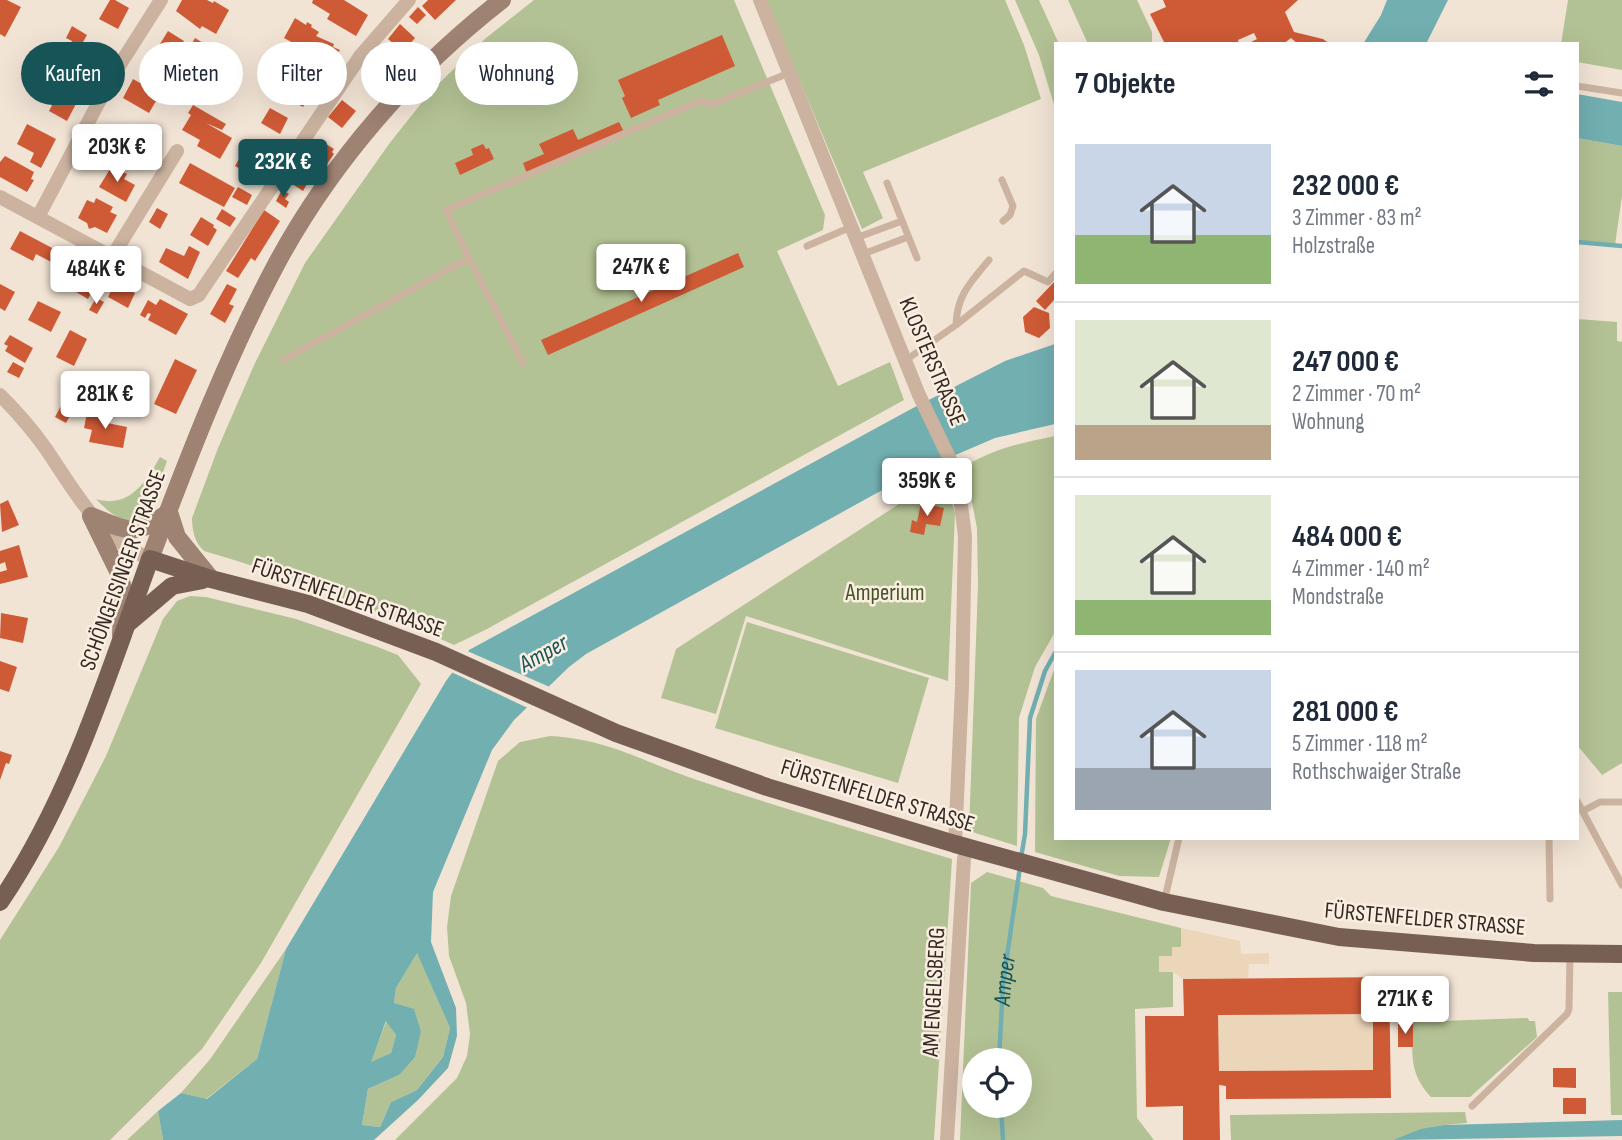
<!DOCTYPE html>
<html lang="de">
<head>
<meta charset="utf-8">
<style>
  :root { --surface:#fff; --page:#f2f2f3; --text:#1f2937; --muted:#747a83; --line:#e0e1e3; --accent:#175458 }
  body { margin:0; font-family:"Sofia Sans Condensed",sans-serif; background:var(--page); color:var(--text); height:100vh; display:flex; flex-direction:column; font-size:26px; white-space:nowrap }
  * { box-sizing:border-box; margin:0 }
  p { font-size:23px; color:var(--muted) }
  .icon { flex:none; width:38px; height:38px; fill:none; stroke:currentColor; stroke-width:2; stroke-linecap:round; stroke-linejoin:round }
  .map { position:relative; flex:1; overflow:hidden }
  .side { position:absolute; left:1054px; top:42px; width:525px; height:798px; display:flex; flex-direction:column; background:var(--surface); border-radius:0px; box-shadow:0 7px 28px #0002 }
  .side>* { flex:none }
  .hud { position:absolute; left:21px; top:42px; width:665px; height:63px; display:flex; gap:14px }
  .tools { position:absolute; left:962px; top:1048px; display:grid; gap:14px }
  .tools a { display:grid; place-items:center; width:70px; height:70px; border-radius:50%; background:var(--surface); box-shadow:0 7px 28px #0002; font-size:35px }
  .price { position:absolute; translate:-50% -60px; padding:0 16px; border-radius:7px; background:#fff; color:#222; font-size:23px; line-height:46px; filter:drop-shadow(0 2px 4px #0008) }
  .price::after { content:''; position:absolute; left:50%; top:42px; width:21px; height:16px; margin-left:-10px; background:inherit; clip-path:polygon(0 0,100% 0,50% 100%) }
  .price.selected { background:var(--accent); color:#fff }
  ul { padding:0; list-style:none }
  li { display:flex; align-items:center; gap:21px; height:175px; padding:0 21px }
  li+li { border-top:2px solid var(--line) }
  li span { display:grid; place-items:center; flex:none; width:196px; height:140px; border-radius:0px; color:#555 }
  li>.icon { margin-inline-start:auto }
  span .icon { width:84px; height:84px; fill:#fffc; stroke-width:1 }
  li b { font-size:30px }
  h2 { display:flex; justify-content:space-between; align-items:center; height:84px; padding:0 21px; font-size:30px }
  .tag { padding:0 24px; border-radius:32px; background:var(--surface); box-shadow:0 7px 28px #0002; font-size:24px; line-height:63px }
  .tag.selected { background:var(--accent); color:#fff }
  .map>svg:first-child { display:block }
  .green { fill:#b3c294; fill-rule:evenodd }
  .plaza { fill:#ecd6ba }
  .water { fill:#72afb1; fill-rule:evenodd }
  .pier { fill:#f2e4d5 }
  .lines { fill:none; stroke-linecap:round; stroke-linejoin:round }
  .stream { stroke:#72afb1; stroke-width:4.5 }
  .building { fill:#cf5a36; fill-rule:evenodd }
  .lane { stroke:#cbb3a0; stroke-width:7 }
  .street { stroke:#cbb3a0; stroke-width:14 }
  .secondary { stroke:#9e8272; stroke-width:18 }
  .primary { stroke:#775f54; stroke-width:18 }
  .labels { text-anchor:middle; stroke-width:5; stroke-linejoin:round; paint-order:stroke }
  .street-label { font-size:23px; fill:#342924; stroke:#faeee1 }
  .park-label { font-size:23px; fill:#435426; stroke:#faeee1 }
  .water-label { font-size:24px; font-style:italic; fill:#175458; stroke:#faeee1 }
</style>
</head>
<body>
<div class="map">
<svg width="1622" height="1140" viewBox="0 0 1622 1140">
  <rect width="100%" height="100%" fill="#f2e4d5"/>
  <path class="green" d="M534,0H734L825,215L823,230L777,251L838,386L890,362L904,400L487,629L454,645C373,608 290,576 204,551C195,543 192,531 192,518L218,448L255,363L305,263L389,144L431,91L486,38Z
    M766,0H1005L1024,45L1041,99L863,172L883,218L862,229Z
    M1015,0H1039L1059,44H1055V108L1039,55Z
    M1068,0H1137L1152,32V44H1088Z
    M1568,0H1622V70L1577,62V44H1561Z
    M1577,138L1622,146V196L1615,245L1577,242Z
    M1577,319L1617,322V341L1622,342V763L1602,775L1577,745Z
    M1055,436V632L1035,667L1019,718L1017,846L969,831L978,585L977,528L965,466C996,448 1021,443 1055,436Z
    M160,457L167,461L148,513C129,531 110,514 96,499C129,509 146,482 160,457Z
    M933,482L946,484L955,513L948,681L746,616L716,714L661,698L676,649Z
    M190,596L206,597L296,619L375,646L398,655L421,684L261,963L202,1049L110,1140H0V940L59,847L106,756L163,619L177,601Z
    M747,622L929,678L898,783L715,728Z
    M1055,667V838H1171L1159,877L1119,876L1035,852L1036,719Z
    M550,736C609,739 643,762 697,780C782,808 867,833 952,859L934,1140H395L457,1078L467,1056L470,1034L466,1003L449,956L447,927L451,896L498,761L520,742Z
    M987,872L1043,888L1051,896L1181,928V947L1172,956L1159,957L1173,972V1007L1135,1009L1137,1118L1154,1140H960L971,883ZM975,1060H1020V1106H975Z
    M286,949L257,1059L206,1099L181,1093L211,1058Z
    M417,952L450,1028L443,1057L417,1090L391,1102L380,1127L362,1125L368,1089L399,1075L421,1031L414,1010L394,1004L396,988Z
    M1608,992H1622V1115H1611Z
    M1528,1018L1529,1021H1535L1537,1037L1470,1097H1431C1408,1072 1413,1054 1412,1022Z
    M387,1020L396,1035L391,1053L370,1063Z
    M158,1111L163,1140H127Z
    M1465,1112L1467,1123L1444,1125L1393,1140H1231L1230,1115Z"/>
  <path class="plaza" d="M1181,928L1240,941L1241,954L1269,953V964H1249L1248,978L1183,979L1173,972H1159V956H1172V947H1181Z
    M1373,1014V1070L1219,1071L1218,1015Z"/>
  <path class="water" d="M1387,0H1448L1426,44H1363L1381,15Z
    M1577,94L1622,102V146L1577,138Z
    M1055,344V424L995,438L923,469L875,494L586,654L569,667L514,720L492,750L433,892L431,942L456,1008L457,1036L448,1068L418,1100L374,1140H163L158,1111L181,1093L207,1099L257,1059L286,949L446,681L469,650L913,408L1005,361ZM417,953L450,1028L443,1057L417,1090L391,1102L380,1127L362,1125L368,1089L399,1075L415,1057L421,1031L414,1009L394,1003L396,988ZM386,1021L396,1035L391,1053L371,1062Z
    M1622,1120V1136L1393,1140L1421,1129L1444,1125Z"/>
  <path class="pier" d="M465,650L552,688L530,709L449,671Z"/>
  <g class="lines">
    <g class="stream">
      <path d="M1577,242L1622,246"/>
      <path d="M1021,858L1025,834L1030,718L1045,671L1055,653"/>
      <path id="s1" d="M999,1060L1003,984L1020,867"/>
      <path d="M1001,1106L1003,1140"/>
    </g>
  </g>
  <path class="building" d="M0,0H7L21,7L5,37L0,34Z
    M110,0H115L129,8L118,29L99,19Z
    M182,0H207L213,3L214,1L229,10L216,34L202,26L200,29L176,11Z
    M313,0H344L368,15L356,36L327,19L330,14L312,3Z
    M428,0H456L435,20L422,6Z
    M1163,0H1298L1285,12L1294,32L1323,39L1330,44H1298L1291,38L1283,44H1247L1257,39L1254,33L1238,40L1239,44H1165L1150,14L1166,7Z
    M418,7L426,15L417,24L409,17Z
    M295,18L306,25L307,22L312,25L311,27L319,32L316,36L334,44L333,47L340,50L328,70L304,57L308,51L284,38Z
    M400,24L415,38L403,52L388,39Z
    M72,26L87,35L79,49L71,44L72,41L66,38Z
    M168,31L184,41L171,62L155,52Z
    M722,35L735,66L658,100L660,105L631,118L622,98L625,96L618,80Z
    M195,38L208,46L204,53L191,45Z
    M86,43L104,54L87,85L67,73L57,89L41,81L45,74L48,75L54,65L59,67L68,52L78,57Z
    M271,54L299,70L296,77L314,87L303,107L284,97L288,90L259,74Z
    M379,63L395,76L385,88L369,75Z
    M307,68L323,77L319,83L303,74Z
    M133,79L156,92L159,86L171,93L167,101L159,96L149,113L123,98Z
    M59,92L77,102L67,121L49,111Z
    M342,100L356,111L342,128L328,117Z
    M193,105L226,124L222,130L206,123L232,138L220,159L197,146L200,140L182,130L191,115L188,113Z
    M270,108L288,118L280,134L261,123Z
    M619,122L624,132L527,174L523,163L544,154L539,144L573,129L578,140Z
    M27,124L56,139L41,168L30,162L34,153L17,144Z
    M140,126L151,133L148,138L159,148L150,163L124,147L134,132L136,133Z
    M318,139L334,149L332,152L334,154L325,167L319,163L303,191L288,181Z
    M256,140L268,147L263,154L268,157L257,178L235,166L247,145L252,148Z
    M483,144L486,149L489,148L494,159L460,175L455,163L473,155L471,149Z
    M5,156L34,172L31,179L34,180L27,192L0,177V162Z
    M190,163L235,188L224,207L179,183Z
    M112,166L127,174L124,179L135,185L126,202L99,187Z
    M238,187L252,195L247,205L232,197Z
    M282,190L289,194L285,199L289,202L286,208L276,201Z
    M96,198L113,207L110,212L117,215L107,233L95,227L89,229L87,223L78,218L87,200L94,203Z
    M157,208L168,214L160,229L149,222Z
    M222,209L236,218L230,227L216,219Z
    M264,210L280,221L255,261L251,258L238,278L226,271Z
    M201,217L214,225L213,227L217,230L208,246L190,235Z
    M20,231L107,277L100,289L89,283L87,286L93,289L88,299L57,281L59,277L51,273L55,264L36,254L33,261L10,249Z
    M189,246L200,252L188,279L159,262L166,248L184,256Z
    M738,253L744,267L548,355L541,340Z
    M1055,281V299L1045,310L1036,301Z
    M115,283L135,293L128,308L108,297Z
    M0,284L15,292L5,311L0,308Z
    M227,284L237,289L229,304L234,306L225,323L210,314Z
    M96,298L104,302L97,314L89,310Z
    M160,299L188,314L176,335L148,320L151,314L148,313L145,318L140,315L148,300L156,305Z
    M38,301L61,312L51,332L28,320Z
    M1034,307L1049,313L1050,328L1039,338L1025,332L1023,317Z
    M70,330L87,339L74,366L56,357Z
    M10,335L33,348L25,363L5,351L8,346L4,344Z
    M175,359L197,370L176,414L154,404Z
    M13,362L24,368L19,378L7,372Z
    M72,385L83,391L66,423L55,417Z
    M87,413L108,417L107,423L127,427L123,448L89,442L92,430L84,428Z
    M8,500L19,525L2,532L0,504Z
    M921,503L944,508L940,526L926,524L924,535L910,532L912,520L917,522Z
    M19,545L28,577L0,584V572L7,570L5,562L0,564V551Z
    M1,613L28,618L23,643L0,638Z
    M0,661L17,667L9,692L0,689Z
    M0,751L12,755L9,764L6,763L0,780Z
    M1389,977L1391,1098L1226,1099V1086L1219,1085L1220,1140H1183V1106L1146,1107L1145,1016H1184L1183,979ZM1373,1014V1070L1219,1071L1218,1015Z
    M1398,1024H1413V1047H1398Z
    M1553,1068H1576V1088L1553,1087Z
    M1563,1098H1586V1114H1563Z"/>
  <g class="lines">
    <path class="lane" d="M1577,86L1622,93
      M1002,180L1013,206L1010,215L1003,221
      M887,183L917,258
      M856,238L902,221
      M807,246L851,227
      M863,254L908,237
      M469,258L523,363
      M989,260C970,283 957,295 956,325L1024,271L1048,282L1055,274
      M283,360L469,258L446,210L700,101L713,104L789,73
      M906,360L956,325
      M1577,801L1622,885
      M1583,811L1600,802H1622
      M1549,838L1550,899
      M1164,902L1179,838
      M1472,1106L1567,1014L1569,1009L1570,955"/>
    <path class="street" d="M760,0L919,395L957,474L965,536L962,686L955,844
      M0,197L190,299L199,295L202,290L361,55L409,0
      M38,217L112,77L161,0
      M112,257L177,151
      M0,395C17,412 32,429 46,449C77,494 97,536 150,559
      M947,1140L964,859L967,848"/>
    <path class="secondary" d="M169,512L177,537L211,579
      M91,516L119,573L123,589L121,635
      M91,516C129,531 133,538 169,512
      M150,559C188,458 227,356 278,261C333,160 412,70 502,0"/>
    <path class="primary" d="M127,624L172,586L203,580
      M0,902C71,797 107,677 150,559L211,579L308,604L436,652L616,733L767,787L955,844L1164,902L1339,937L1534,953L1622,954"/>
  </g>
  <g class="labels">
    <g class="street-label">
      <text transform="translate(933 361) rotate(67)" y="8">KLOSTERSTRASSE</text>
      <text transform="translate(122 570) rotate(-70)" y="8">SCHÖNGEISINGER STRASSE</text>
      <text transform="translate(348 597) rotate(19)" y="8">FÜRSTENFELDER STRASSE</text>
      <text transform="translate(878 795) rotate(17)" y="8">FÜRSTENFELDER STRASSE</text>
      <text transform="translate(1425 918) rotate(5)" y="8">FÜRSTENFELDER STRASSE</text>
      <text transform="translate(933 992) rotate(-87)" y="8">AM ENGELSBERG</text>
    </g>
    <g class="park-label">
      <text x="885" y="600">Amperium</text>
    </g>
    <g class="water-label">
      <text transform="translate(543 653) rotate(-29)" y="8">Amper</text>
      <text dy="8" stroke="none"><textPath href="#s1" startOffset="80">Amper</textPath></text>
    </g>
  </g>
</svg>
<div class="tools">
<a><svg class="icon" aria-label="locate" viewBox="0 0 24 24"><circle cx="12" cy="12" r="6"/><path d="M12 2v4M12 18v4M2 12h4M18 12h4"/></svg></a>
</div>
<b class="price" style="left:117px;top:184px">203K €</b>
<b class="price selected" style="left:283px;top:199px">232K €</b>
<b class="price" style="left:641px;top:304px">247K €</b>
<b class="price" style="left:96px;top:306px">484K €</b>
<b class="price" style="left:105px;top:431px">281K €</b>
<b class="price" style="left:927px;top:518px">359K €</b>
<b class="price" style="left:1405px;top:1036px">271K €</b>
<div class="hud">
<a class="tag selected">Kaufen</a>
<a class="tag">Mieten</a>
<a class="tag">Filter</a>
<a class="tag">Neu</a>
<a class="tag">Wohnung</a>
</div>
<section class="side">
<h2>7 Objekte<svg class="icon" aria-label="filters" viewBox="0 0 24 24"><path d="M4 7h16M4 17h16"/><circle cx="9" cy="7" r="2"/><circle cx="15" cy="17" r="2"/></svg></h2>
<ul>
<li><span style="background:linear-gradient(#c9d6e8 65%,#8fb573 0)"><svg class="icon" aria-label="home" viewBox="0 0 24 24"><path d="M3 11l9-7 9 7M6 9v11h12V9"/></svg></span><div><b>232 000 €</b><p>3 Zimmer · 83 m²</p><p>Holzstraße</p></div></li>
<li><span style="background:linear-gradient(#dfe7d0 75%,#b9a48a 0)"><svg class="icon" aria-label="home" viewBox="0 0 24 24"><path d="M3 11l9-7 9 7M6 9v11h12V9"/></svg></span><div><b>247 000 €</b><p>2 Zimmer · 70 m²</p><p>Wohnung</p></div></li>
<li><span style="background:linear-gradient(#dfe7d0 75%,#8fb573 0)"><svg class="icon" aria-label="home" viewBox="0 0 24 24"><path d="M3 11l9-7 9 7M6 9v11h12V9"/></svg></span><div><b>484 000 €</b><p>4 Zimmer · 140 m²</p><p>Mondstraße</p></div></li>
<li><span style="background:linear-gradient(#c9d6e8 70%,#9aa5b1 0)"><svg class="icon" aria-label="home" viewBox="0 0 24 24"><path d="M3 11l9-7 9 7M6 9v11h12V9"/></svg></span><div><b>281 000 €</b><p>5 Zimmer · 118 m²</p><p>Rothschwaiger Straße</p></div></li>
</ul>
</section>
</div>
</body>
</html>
